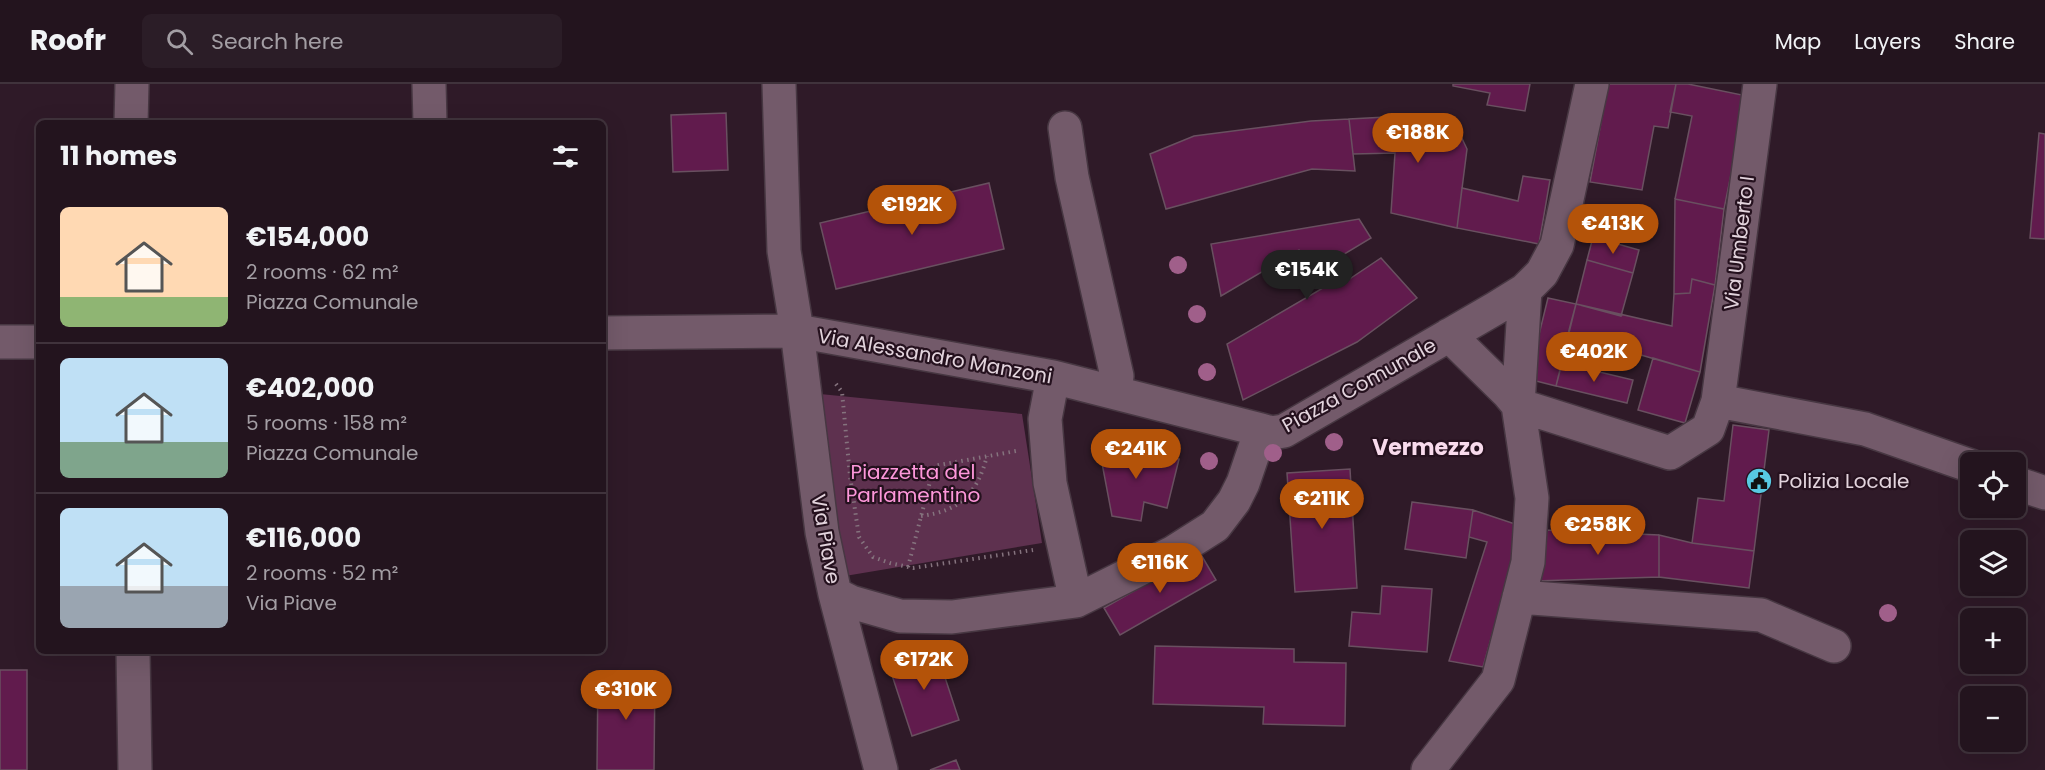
<!DOCTYPE html>
<html lang="en">
<head>
<meta charset="utf-8">
<style>
  :root { --surface:#23141e; --page:#2b1d27; --text:#f1f3f6; --muted:#a39ea4; --line:#40333c; --accent:#b45309 }
  body { margin:0; font-family:Poppins,sans-serif; background:var(--page); color:var(--text); height:100vh; display:flex; flex-direction:column; font-size:22px; white-space:nowrap }
  * { box-sizing:border-box; margin:0 }
  p { font-size:20px; color:var(--muted) }
  .icon { flex:none; width:33px; height:33px; fill:none; stroke:currentColor; stroke-width:2; stroke-linecap:round; stroke-linejoin:round }
  .map { position:relative; flex:1; overflow:hidden }
  .details { position:absolute; left:36px; top:36px; width:570px; height:534px; display:flex; flex-direction:column; background:var(--surface); border-radius:9px; box-shadow:0 6px 24px #0002,0 0 0 2px var(--line) }
  .details>* { flex:none }
  .buttons { position:absolute; left:1960px; top:368px; display:grid; gap:12px }
  .buttons a { display:grid; place-items:center; width:66px; height:66px; border-radius:9px; background:var(--surface); box-shadow:0 6px 24px #0002,0 0 0 2px var(--line); font-size:30px }
  .price { position:absolute; translate:-50% -51px; padding:0 14px; border-radius:21px; background:var(--accent); color:#fff; font-size:20px; line-height:39px; filter:drop-shadow(0 2px 3px #0008) }
  .price::after { content:''; position:absolute; left:50%; top:36px; width:18px; height:14px; margin-left:-9px; background:inherit; clip-path:polygon(0 0,100% 0,50% 100%) }
  .price.current { background:#222; color:#fff }
  ul { padding:0; list-style:none }
  li { display:flex; align-items:center; gap:18px; height:150px; padding:0 24px }
  li+li { border-top:2px solid var(--line) }
  li span { display:grid; place-items:center; flex:none; width:168px; height:120px; border-radius:9px; color:#555 }
  li>.icon { margin-inline-start:auto }
  span .icon { width:72px; height:72px; fill:#fffc; stroke-width:1 }
  li b { font-size:26px }
  h2 { display:flex; justify-content:space-between; align-items:center; height:72px; padding:0 24px; font-size:26px }
  header { display:flex; align-items:center; gap:36px; box-sizing:border-box; height:84px; padding:0 30px; background:var(--surface); border-bottom:2px solid var(--line) }
  header strong { font-size:28px }
  nav { display:flex; gap:33px; margin-inline-start:auto; font-size:21px }
  .search { width:420px; height:54px; background:var(--page); display:flex; align-items:center; gap:15px; box-sizing:border-box; padding:0 21px; border-radius:9px; color:var(--muted); font-size:22px }
  .map>svg:first-child { display:block }
  .green { fill:#5e314f }
  .building { fill:#611b4d; stroke:#695060; stroke-width:1.5 }
  .lines { fill:none; stroke-linecap:round; stroke-linejoin:round }
  .minor-casing { stroke:#473742; stroke-width:36 }
  .path { stroke:#85737e; stroke-width:4; stroke-dasharray:1.5 4.5; stroke-linecap:butt }
  .minor { stroke:#735a6a; stroke-width:33 }
  .tree { fill:#a05f8a }
  .labels { text-anchor:middle; stroke-width:4.5; stroke-linejoin:round; paint-order:stroke }
  .street-label { font-size:20px; fill:#e3d4dd; stroke:#25111e }
  .park-label { font-size:20px; fill:#fd97da; stroke:#25111e }
  .poi-label { font-size:20px; fill:#e3d4dd; stroke:#25111e; text-anchor:start }
  .quarter-label { font-size:22px; font-weight:bold; fill:#f8daec; stroke:#25111e }
</style>
</head>
<body>
<header>
<strong>Roofr</strong>
<div class="search"><svg class="icon" aria-label="search" viewBox="0 0 24 24"><circle cx="10" cy="10" r="6"/><path d="M15 15l6 6"/></svg>Search here</div>
<nav><a>Map</a><a>Layers</a><a>Share</a></nav>
</header>
<div class="map">
<svg width="2045" height="686" viewBox="0 0 2045 686">
  <rect width="100%" height="100%" fill="#2f1a28"/>
  <path class="green" d="M820,310L1022,330L1042,459L845,492Z"/>
  <path class="building" d="M1453,0H1530L1525,27L1487,21L1490,9L1453,2Z
    M1608,0H1676L1668,44L1654,42L1642,106L1590,98Z
    M1676,0H1688L1747,12L1724,125L1675,115L1692,32L1670,28Z
    M726,29L728,86L673,88L671,31Z
    M1425,31L1458,46L1467,65L1457,144L1391,129L1395,69L1353,70L1349,35Z
    M1349,35L1355,87L1312,85L1166,125L1150,70L1194,52L1311,37Z
    M2039,49L2045,50V155L2030,154Z
    M1523,92L1550,96L1539,160L1457,144L1462,104L1518,117Z
    M989,99L1004,165L836,205L820,139Z
    M1675,115L1724,125L1715,201L1692,195L1690,209L1674,210Z
    M1359,135L1371,154L1336,175L1348,196L1381,174L1417,214L1357,258L1243,316L1227,260L1323,204L1299,166L1221,212L1211,160Z
    M1593,153L1639,166L1633,189L1587,176Z
    M1587,176L1633,189L1621,232L1576,220Z
    M1692,195L1715,201L1700,288L1568,250L1576,220L1672,242L1674,210L1690,209Z
    M1548,214L1576,220L1556,302L1528,295Z
    M1653,274L1700,288L1685,339L1638,326Z
    M1562,279L1633,296L1627,319L1556,302Z
    M1733,341L1769,346L1754,467L1692,459L1698,414L1724,417Z
    M1098,358L1179,375L1167,424L1144,418L1141,437L1112,432Z
    M1350,385L1357,504L1295,508L1287,389Z
    M1412,418L1473,426L1466,474L1405,465Z
    M1473,426L1518,441L1508,495L1483,583L1449,577L1487,458L1469,453Z
    M1545,446L1659,451V493L1535,497Z
    M1659,451L1692,459L1754,467L1749,504L1659,493Z
    M1200,469L1216,496L1120,551L1104,524Z
    M1382,502L1432,505L1427,568L1349,562L1352,528L1380,530Z
    M1155,562L1294,565V578L1346,579L1345,642L1263,640L1264,623L1153,620Z
    M935,563L959,636L912,652L888,579Z
    M0,586H27V686H0Z
    M598,588L655,589L654,686H597Z
    M956,676L960,686H930Z"/>
  <g class="lines">
    <g class="minor-casing">
      <path id="minor" d="M429,0L430,39
        M779,0L784,167L797,247L822,448L835,510L881,686
        M131,39L132,0
        M1065,44L1072,93L1117,292L1115,308
        M603,249L797,247L1053,293L1261,346L1272,349L1284,347L1496,224L1525,206L1542,189L1557,161L1592,0
        M1449,251L1508,309L1518,321L1670,369L1708,345L1718,317L1760,0
        M0,258H39
        M1053,293L1045,335L1050,399L1076,517
        M1718,317L1865,345L1971,382
        M2016,399L2045,409
        M835,510L851,518L900,532L952,533L1076,517L1174,468L1215,442L1234,417L1243,399L1261,346
        M1519,513L1761,531L1834,562
        M133,567L135,686
        M1428,686L1498,596L1528,478L1532,414L1518,321L1525,206"/>
    </g>
    <path class="path" d="M836,300L842,308L850,392L859,453L873,473L890,479L913,484L1033,466
      M921,432C960,427 977,410 987,372
      M908,483L934,382L1016,367"/>
    <use href="#minor" class="minor"/>
  </g>
  <g class="tree">
    <circle cx="1178" cy="181" r="9"/>
    <circle cx="1197" cy="230" r="9"/>
    <circle cx="1207" cy="288" r="9"/>
    <circle cx="1334" cy="358" r="9"/>
    <circle cx="1273" cy="369" r="9"/>
    <circle cx="1209" cy="377" r="9"/>
    <circle cx="1888" cy="529" r="9"/>
  </g>
  <defs>
    <g id="civic-disc" transform="scale(1.35)"><circle r="9.5" fill="#57c9e2" stroke="#25111e"/><path d="M-.6-6.5H3V-4.5H.6V-3L4-1V1h2V6H-6V1h2V-1L-.6-3ZM-1.2 2.5V6h2.4V2.5Z" fill="#111"/></g>
  </defs>
  <g fill-rule="evenodd">
    <use href="#civic-disc" x="1759" y="397"/>
  </g>
  <g class="labels">
    <g class="street-label">
      <text transform="translate(1739 159) rotate(-83)" y="7">Via Umberto I</text>
      <text transform="translate(935 272) rotate(10)" y="7">Via Alessandro Manzoni</text>
      <text transform="translate(1359 301) rotate(-29)" y="7">Piazza Comunale</text>
      <text transform="translate(826 455) rotate(80)" y="7">Via Piave</text>
    </g>
    <g class="park-label">
      <text x="913" y="395">Piazzetta del<tspan x="913" dy="23">Parlamentino</tspan></text>
    </g>
    <g class="poi-label">
      <text x="1778" y="404">Polizia Locale</text>
    </g>
    <g class="quarter-label">
      <text x="1428" y="371">Vermezzo</text>
    </g>
  </g>
</svg>
<div class="buttons">
<a><svg class="icon" aria-label="locate" viewBox="0 0 24 24"><circle cx="12" cy="12" r="6"/><path d="M12 2v4M12 18v4M2 12h4M18 12h4"/></svg></a>
<a><svg class="icon" aria-label="layers" viewBox="0 0 24 24"><path d="M12 4l9 5-9 5-9-5zM3 14l9 5 9-5"/></svg></a>
<a>+</a>
<a>−</a>
</div>
<b class="price" style="left:1418px;top:80px">€188K</b>
<b class="price" style="left:912px;top:152px">€192K</b>
<b class="price" style="left:1613px;top:171px">€413K</b>
<b class="price current" style="left:1307px;top:217px">€154K</b>
<b class="price" style="left:1594px;top:299px">€402K</b>
<b class="price" style="left:1136px;top:396px">€241K</b>
<b class="price" style="left:1322px;top:446px">€211K</b>
<b class="price" style="left:1598px;top:472px">€258K</b>
<b class="price" style="left:1160px;top:510px">€116K</b>
<b class="price" style="left:924px;top:607px">€172K</b>
<b class="price" style="left:626px;top:637px">€310K</b>
<section class="details">
<h2>11 homes<svg class="icon" aria-label="filters" viewBox="0 0 24 24"><path d="M4 7h16M4 17h16"/><circle cx="9" cy="7" r="2"/><circle cx="15" cy="17" r="2"/></svg></h2>
<ul>
<li><span style="background:linear-gradient(#ffd9b3 75%,#8fb573 0)"><svg class="icon" aria-label="home" viewBox="0 0 24 24"><path d="M3 11l9-7 9 7M6 9v11h12V9"/></svg></span><div><b>€154,000</b><p>2 rooms · 62 m²</p><p>Piazza Comunale</p></div></li>
<li><span style="background:linear-gradient(#bfe0f5 70%,#7fa58c 0)"><svg class="icon" aria-label="home" viewBox="0 0 24 24"><path d="M3 11l9-7 9 7M6 9v11h12V9"/></svg></span><div><b>€402,000</b><p>5 rooms · 158 m²</p><p>Piazza Comunale</p></div></li>
<li><span style="background:linear-gradient(#bfe0f5 65%,#9aa5b1 0)"><svg class="icon" aria-label="home" viewBox="0 0 24 24"><path d="M3 11l9-7 9 7M6 9v11h12V9"/></svg></span><div><b>€116,000</b><p>2 rooms · 52 m²</p><p>Via Piave</p></div></li>
</ul>
</section>
</div>
</body>
</html>
